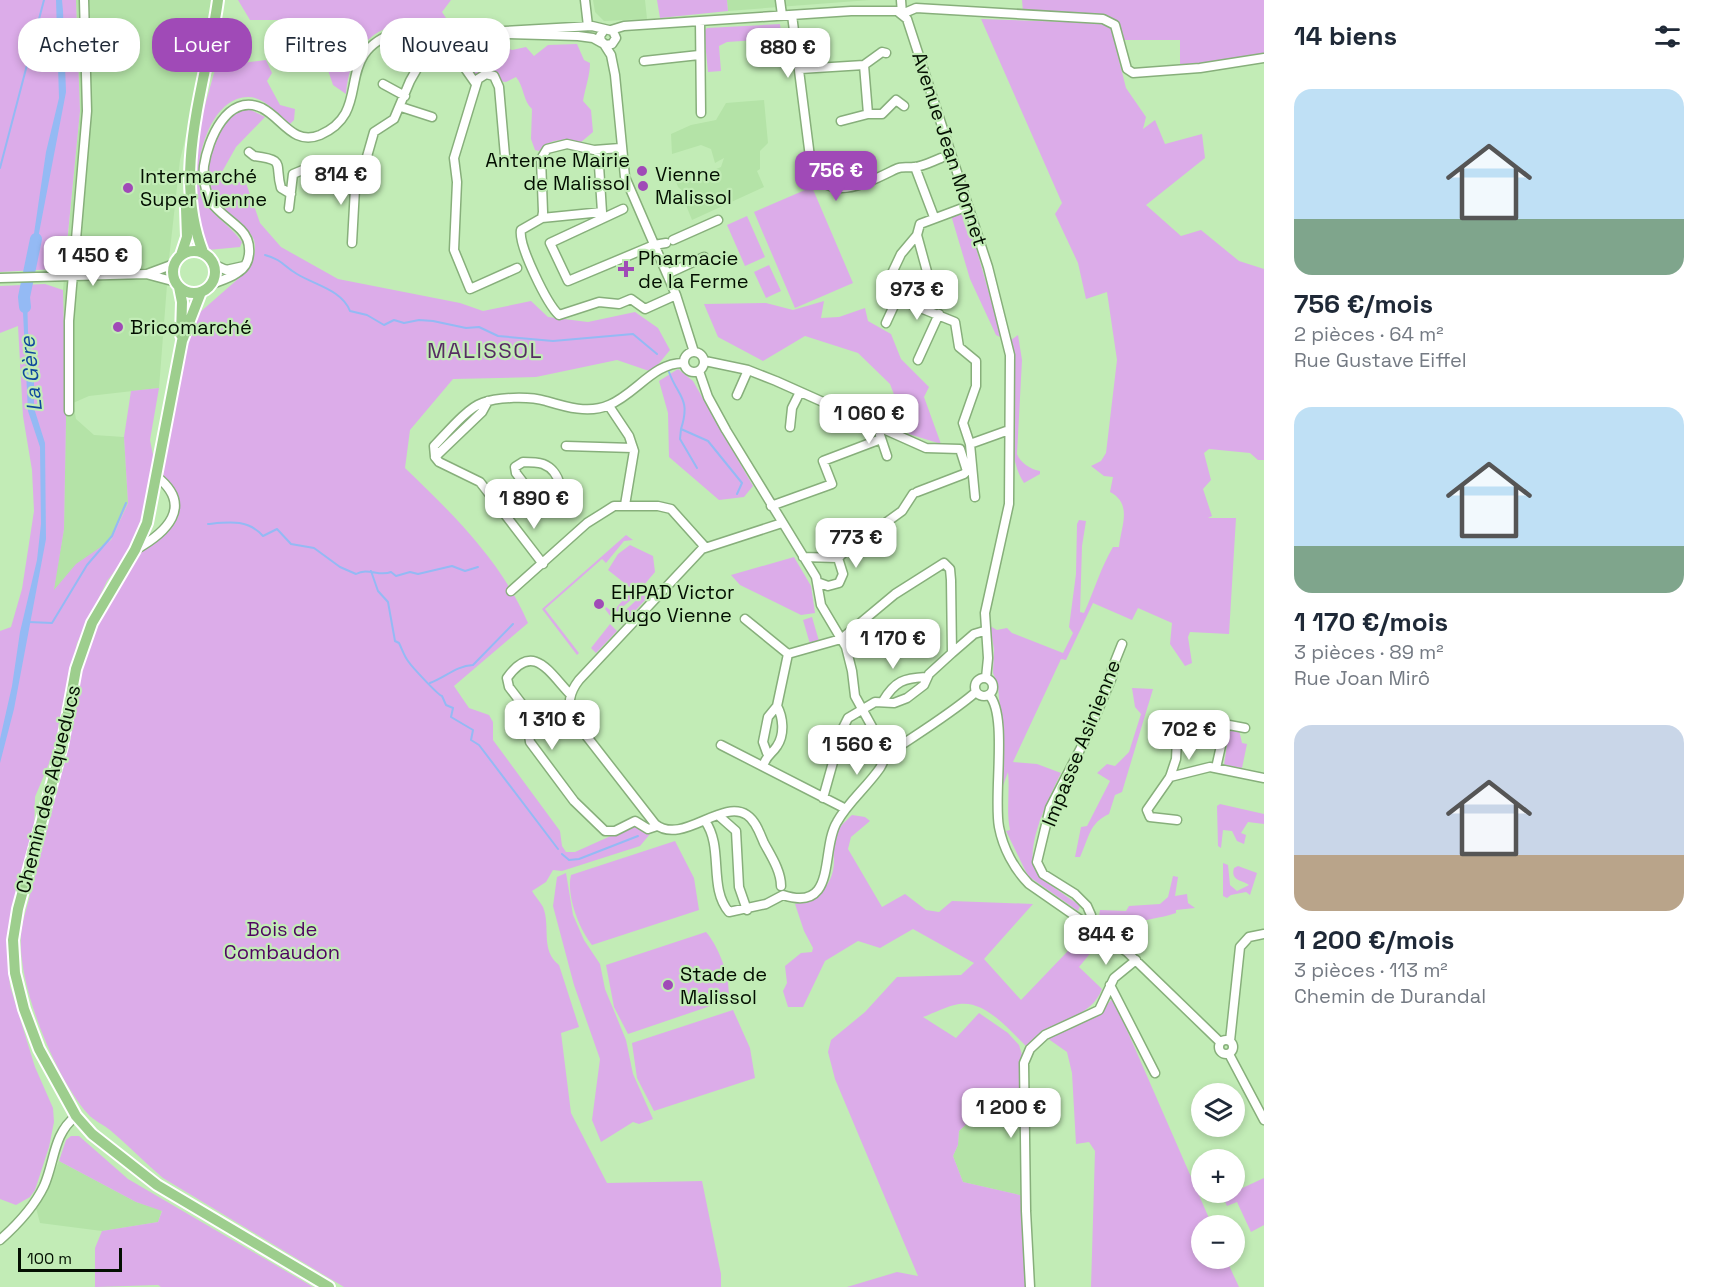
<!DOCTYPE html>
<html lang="fr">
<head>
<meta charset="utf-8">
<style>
  :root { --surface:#fff; --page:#f6f6f7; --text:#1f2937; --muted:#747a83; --accent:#a04ab7 }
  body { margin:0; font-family:"Space Grotesk",sans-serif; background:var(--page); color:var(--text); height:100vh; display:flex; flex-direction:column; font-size:22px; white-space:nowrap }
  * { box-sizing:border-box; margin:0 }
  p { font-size:20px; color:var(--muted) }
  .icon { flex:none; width:33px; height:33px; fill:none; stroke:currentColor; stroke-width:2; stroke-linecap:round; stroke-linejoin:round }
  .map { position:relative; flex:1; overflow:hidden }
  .panel { display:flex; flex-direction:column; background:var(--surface); width:450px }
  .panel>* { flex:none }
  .top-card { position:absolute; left:18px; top:18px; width:570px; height:54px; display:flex; gap:12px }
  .controls { position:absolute; left:1191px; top:1083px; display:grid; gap:12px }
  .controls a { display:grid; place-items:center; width:54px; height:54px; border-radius:50%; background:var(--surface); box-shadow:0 3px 9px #0003; font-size:30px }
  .scale { position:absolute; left:18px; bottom:15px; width:104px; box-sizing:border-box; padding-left:6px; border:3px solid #030f01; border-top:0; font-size:16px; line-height:21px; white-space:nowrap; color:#030f01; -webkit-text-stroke:4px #c2ecb6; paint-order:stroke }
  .price { position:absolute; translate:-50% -51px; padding:0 14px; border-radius:12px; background:#fff; color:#222; font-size:20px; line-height:39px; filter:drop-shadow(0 2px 3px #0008) }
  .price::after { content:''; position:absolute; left:50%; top:36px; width:18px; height:14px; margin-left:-9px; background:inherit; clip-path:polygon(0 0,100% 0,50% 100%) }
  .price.current { background:var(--accent); color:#fff }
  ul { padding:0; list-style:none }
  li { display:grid; align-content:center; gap:12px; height:318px; padding:0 30px }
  li span { display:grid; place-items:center; height:186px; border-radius:18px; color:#555 }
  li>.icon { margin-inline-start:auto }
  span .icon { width:108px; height:108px; fill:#fffc; stroke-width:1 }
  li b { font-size:26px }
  h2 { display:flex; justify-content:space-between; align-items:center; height:72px; padding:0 30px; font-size:26px }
  .chip { padding:0 21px; border-radius:24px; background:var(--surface); box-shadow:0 3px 9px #0003; font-size:21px; line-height:54px }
  .chip.current { background:var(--accent); color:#fff }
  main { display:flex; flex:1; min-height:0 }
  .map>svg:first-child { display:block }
  .built { fill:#b4e3a7 }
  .green { fill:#dcace9 }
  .water { fill:#94baf4 }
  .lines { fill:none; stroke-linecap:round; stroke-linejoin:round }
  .stream { stroke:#94baf4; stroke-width:2 }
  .river { stroke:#94baf4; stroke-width:12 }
  .minor-casing { stroke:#87af7b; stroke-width:11 }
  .major-casing { stroke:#fff; stroke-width:14 }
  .minor { stroke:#fff; stroke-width:8 }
  .major { stroke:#9dce8d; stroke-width:10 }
  .poi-dot { fill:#a04ab7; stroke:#c2ecb6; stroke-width:2 }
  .labels { text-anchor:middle; stroke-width:4.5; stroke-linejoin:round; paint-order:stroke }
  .street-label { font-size:20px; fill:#030f01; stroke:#c2ecb6 }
  .poi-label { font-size:20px; fill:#030f01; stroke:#c2ecb6; text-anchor:start }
  .park-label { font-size:20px; fill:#4f0460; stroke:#c2ecb6 }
  .water-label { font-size:21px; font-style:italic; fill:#0f499d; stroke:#c2ecb6 }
  .quarter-label { font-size:22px; letter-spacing:1.5px; fill:#572d63; stroke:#c2ecb6 }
</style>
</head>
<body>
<main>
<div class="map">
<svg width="1264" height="1287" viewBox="0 0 1264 1287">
  <rect width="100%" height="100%" fill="#c2ecb6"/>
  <path class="built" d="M76,0H212L194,104L180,160L169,259L159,388L89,396L73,403L76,419L94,435L124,437L128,503L110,540L53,592L64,529L66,420L63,290L80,111Z
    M593,0H645L647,19L604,21L595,12Z
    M727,0H870L728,11Z
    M764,100L768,143L760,151V169L757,171L764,187L692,220L684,200L685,193L678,187L674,176L686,169L689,173L704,170L709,172L721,167L724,158L715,163L711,149L701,145L672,154L671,134L691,125L716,120L726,103Z
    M1022,1104L1024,1196L963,1182L953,1156L958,1145L959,1131L976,1115Z
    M59,1161L136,1202L162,1210L158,1222L102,1231L40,1223L36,1208L44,1197Z"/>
  <path class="green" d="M0,0H76L80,111L65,264L56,269L0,272Z
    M238,0H451L442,12L446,18L469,19V30C449,28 424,22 404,24C365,28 349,59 346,94L333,85L311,20H250Z
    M657,0H727L728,11L660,18Z
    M1022,0H1264V54L1180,66V40H1124L1117,22L1111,17L1023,12Z
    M981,19L1100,23L1111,28L1126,88L1146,117L1143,129L1155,120L1165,144L1202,134L1205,158L1146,205L1181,236L1201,230L1239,261L1264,269V460H1258L1250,453L1209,449L1204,453L1211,480L1203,489L1212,516L1208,518H1236L1229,634L1190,632L1188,637L1192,663L1185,666L1170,644L1172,623L1138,608L1132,620L1093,603L1066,660L1061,659L1013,762L1037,764L1061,773C1051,794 1023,848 1036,871C1042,881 1069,897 1080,906L1078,911L1028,876L1006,831L1010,830C1006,811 1010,791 1008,772L1000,794L1003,745L998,686L993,673L994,649L990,626L997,630L1007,628L1012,633L1063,653L1073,633L1069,627L1076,574L1077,524L1079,520L1086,521L1082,546L1080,612L1084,613C1094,591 1101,567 1113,547H1119C1121,526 1133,504 1110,492L1113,477L1104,476L1091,466L1101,461L1106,453L1117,360L1107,292L1086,299L1078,263L1055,214L1062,203Z
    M780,24L784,59L776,53L777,45L773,39L727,42L719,46L721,71L708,72L704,31L707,28Z
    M462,43L498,44L512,50L526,47L534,56L548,45L577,44L584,60L590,63C590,76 585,88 583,101L591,110L593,132L580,143C567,137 548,139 539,151L535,150L531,139L532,109C523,101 524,86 516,77L506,82L499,81L495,75L475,77L461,57L458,46Z
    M266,60L272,73L267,81L280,105L295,109L294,120L290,124C278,114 264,97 248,97C210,97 192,164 201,193C208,214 231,225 242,242L240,247L208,250L202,245L195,194V141L216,66Z
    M249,109L265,117L236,147L218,179L246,183L260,223L281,247L338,279L460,303L483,311L531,301L548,317L588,322L635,312L658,328L670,350L652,372L617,360L536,377L453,379L410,430L405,468C452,513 502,562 528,623L454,686L469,708L489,715L493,722V740L560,831L562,846L566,852H575L633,826L637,825L650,834L640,846L562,871L553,870L546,882L532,891C535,896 540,902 543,907C551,927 540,950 559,965L579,1027L561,1033L571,1113L607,1183L702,1181L721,1274V1287H344L163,1178C145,1163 128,1145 110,1130C103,1124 94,1121 88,1114C55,1077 17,984 21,935C22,921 27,908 30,895C40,857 50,819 59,781C73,727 76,670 100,619C107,606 131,558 141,549C151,538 169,536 176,521C184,505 169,484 160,472L192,327L198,314L247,271C253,261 257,252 254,240C250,230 240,224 232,217C205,196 204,168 216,138C223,122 231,113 249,109Z
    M812,187L853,283L795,308L754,212Z
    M962,212L967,218L963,220L968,235L972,234L1002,338L996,335L970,279L951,215Z
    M747,216L765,257L745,266L727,225Z
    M769,265L781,291L766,298L754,272Z
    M45,284L63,290L66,420L64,529L54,590L76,564L111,540L128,503L124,437L131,391L159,388L150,440L154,460L141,520L124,559L107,581L77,643L55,749L35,797L34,836L9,931L7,949L10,986L35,1067L53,1108L54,1122L49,1147L35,1190L30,1197L16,1205L0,1199V631L11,627L22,589L34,511L32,470L23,416L18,326L0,333V286Z
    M824,301L821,318L839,317L865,308L868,321L891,334L901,359L929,387L924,397L941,444L909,434L890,384L858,353L805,336L763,361L718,337L704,304L766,303L793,310Z
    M1018,335L1022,360L1017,454C1020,463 1032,470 1040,471V474L1024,483C1004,452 1015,407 1014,373C1014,362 1012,351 1011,340Z
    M678,369L693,381L753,486L744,497L719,500L669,457L668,413L659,381Z
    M626,535L633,540L624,541L606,563L602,559L545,609L579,653L577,655L542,609Z
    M630,545L653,556L655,572L633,598L611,617L605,609L606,607L613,612L632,589L608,570L618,554Z
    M794,557L811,586L815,613L801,615L740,585L731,575Z
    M643,594L647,598L622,625L617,618Z
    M812,617L819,641L810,644L803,620Z
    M610,624L617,631L596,653L591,648Z
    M1132,688L1153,689L1122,792L1115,795L1109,814C1089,823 1089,838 1080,857H1075L1081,827L1087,826L1110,781L1097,773L1107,764L1115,766L1129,752L1141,714L1135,707Z
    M1234,730H1239L1242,743L1247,744L1242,768L1224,765L1229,732Z
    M1220,804L1264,814V824L1248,822L1241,833L1246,835L1244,844L1237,841L1232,831L1223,830L1221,848L1218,846L1217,806Z
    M852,815L865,817L870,821L851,837L848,849L882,907L905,894L926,910L939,912L952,901L1033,904L984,959L1021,1000L1088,930L1102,939L1079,967L1102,989C1090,1021 1050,1019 1027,1047C1010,1031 986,1000 959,1004C947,1006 934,1013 923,1017L956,1038L979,1013L1008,1033L1019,1045L1022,1055L1020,1069L1022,1104L976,1115L959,1131L958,1145L953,1156L963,1182L1024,1196L1025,1287H847L897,1272L918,1276L835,1079L828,1052L831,1040L865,1012L897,977L961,975L974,963L913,929L880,948L858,941L825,961L803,1007H788L783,991L787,983L785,966L801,953L812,952L813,948L804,931L795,904C817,898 833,887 834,862C834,854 832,845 834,838C837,828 845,822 852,815Z
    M675,841L694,878L699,910L592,945C579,929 566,895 571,875Z
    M1223,863L1228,865L1230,885L1237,891L1249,885C1242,880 1230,881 1234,868L1238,866L1257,873L1250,895L1246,892L1231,895L1227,898L1223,896Z
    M566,873L573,915L584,940L600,964L605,989L626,1040L633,1074L653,1119L639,1124L633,1122L601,1142L592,1120L600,1059L574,985L553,906L557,877Z
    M1173,876L1178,877L1175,896L1187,894L1188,903L1195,908L1176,910V913C1162,918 1110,928 1098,924L1100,910L1126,911L1129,906L1160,904L1168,897Z
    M706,932C719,947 732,980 728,1000L628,1034L614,1007L606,965Z
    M1113,998L1212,1225L1202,1226V1258L1226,1259L1239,1287H1091L1095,1151L1089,1142L1076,1144L1072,1073L1067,1052L1047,1038L1097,1016Z
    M733,1010L750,1048L755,1078L654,1111L637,1078L632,1043Z
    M71,1136H79L128,1179L313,1287H161L158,1285L95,1287V1248L102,1231L158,1222L162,1211L136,1202L59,1161L66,1140Z
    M1264,1178V1225L1251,1232L1237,1202L1227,1206L1223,1197Z"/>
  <path class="water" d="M56,0H62L63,11L66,92L35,254H31L46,152L59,98Z
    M22,293H27L28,332L34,371V408L45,443L46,539L14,709L0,763V739L12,686L20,632L37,560L41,524L40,447L28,411Z"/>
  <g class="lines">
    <path class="stream" d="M0,168L44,0
      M265,255C283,260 283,266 297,274C315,285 342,290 350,311L367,315L384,325L394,320L404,323L419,320L433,321L466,328L479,327L498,336L553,341L633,334L657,354
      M669,372C678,397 691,398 681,429L708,441L742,483L737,494
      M681,429L680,439L697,468
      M208,524C229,522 248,519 263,536L277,529L291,544L314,548L340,567L356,574C368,567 379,577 391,572L396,576L410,572L418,574L452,566L465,571L478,567
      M371,571L378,591L388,602L395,641L399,643C402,649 404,656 408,661C412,667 438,695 442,696L446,705L453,708L451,717L473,730L471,740L479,745L558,849
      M29,622L52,623L87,565L112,536L126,503
      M430,683C446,677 456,666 473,665L513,624
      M562,854L569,860L579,859L638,836"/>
    <path class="river" d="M25,307L24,297L36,239"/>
    <g class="minor-casing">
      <path id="minor" d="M585,0L588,26
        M780,0L782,15
        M901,0L902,14
        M902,14L916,8L1103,19L1115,25L1127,69L1133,73L1200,68L1264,58
        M792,15L811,165C827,206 869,182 896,169C902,166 907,168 914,167C922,167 933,161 941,158
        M700,21L701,113
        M611,30L624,26L851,11H897L907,19L988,267L1010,355L1009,504L985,613L988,658L986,678
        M504,31L592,26L613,31L616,38L612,44L606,45L601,41L600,36L604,30
        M453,33V51L476,84
        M604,44L611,55L615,75L625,177L676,295L694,352
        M644,61L699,55
        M864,65L868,114
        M800,69L864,65L882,52L886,53
        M383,84L405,96
        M401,107L432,117
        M841,121L868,114H882L896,100L904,106
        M620,148L594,150L567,144L547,149L541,159L543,212L542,218L521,230C518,245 547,304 559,315L599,302L619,304L631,299L645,309L676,295
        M249,152L254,156C287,160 274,164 281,188L291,194
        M505,156L499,87L494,76L486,74L478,79L454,158L457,182L454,250L470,289L517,268
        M915,167L934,217
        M968,206L920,224L917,235L901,254L885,288L888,295L955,322L959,347L976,361V386L963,423L970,444L975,497
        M289,208L293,174L310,167L356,170L366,160L374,132L394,119L410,81L427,51L433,47L453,51
        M623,209L550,243L568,281L654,245L666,243
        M542,218L602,212L598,150
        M917,235L929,279
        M673,240L718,220
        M352,243L356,170
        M215,265L226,270L244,266
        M147,274L174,264
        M667,274L704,257
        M0,278L146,274L176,282
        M212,284C220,281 230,278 237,273C253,264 252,241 241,230C231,220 219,213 211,202C205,192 203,177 204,166C208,140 227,92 262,108C282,118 293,146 320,135C377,110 328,53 400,31L578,36L593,38L602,43
        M886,323L897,299
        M684 362a10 10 0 1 1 20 0a10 10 0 1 1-20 0Z
        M918,360L939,314
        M705,361L748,370L776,381L926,448L960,449L967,471L964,474L917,492
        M699,371L708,397L726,430L816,577L821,605L846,647L852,671L855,696L887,754
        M737,395L748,370
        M609,406L629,436L634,451L625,505
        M69,411V321L87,111L84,0
        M790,427L792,408L800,392
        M880,435L887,456
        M970,444L1009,430
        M566,446L633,448
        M435,457L434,446C445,435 467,408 482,403C498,397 529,396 546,401C566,407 589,414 609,405C636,394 654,362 684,363
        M435,457L439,462L480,482L543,564
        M435,457L482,412L488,401
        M523,462C530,462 537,462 543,464C561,471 566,497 554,510H546L542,507L516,473L515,467Z
        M771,506L832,484L823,461L881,439
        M505,513L530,492
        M135,550C166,533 195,506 156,476
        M803,557L838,558L843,574L839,583L828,586L817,582
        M838,558L871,527L884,524L902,511L913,494
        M511,591L587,523L614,506H658L671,509L705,547
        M745,619L788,654
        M952,653L974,634L984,631
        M975 687a9 9 0 1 1 18 0a9 9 0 1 1-18 0Z
        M570,694C549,672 533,641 507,678L509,687L525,708L530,742L574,801L605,831H615L635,821L648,829L657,826
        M989,695C1008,714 993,797 999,827C1003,848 1014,869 1029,884L1127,952L1220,1042
        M883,701C895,681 904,678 926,677
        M1177,739L1176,759L1170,777L1147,810L1150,817L1177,820
        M721,745L846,809
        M767,753L763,742L768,717L777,706L788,654L841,639L895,594L944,563L950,569L951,580L952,653L929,674L924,685L907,698L894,703L875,702L848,718L842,730L823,798
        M763,766C767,754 772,754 777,746C785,734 783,717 777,706
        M1216,768L1225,728L1229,725L1245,728
        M1170,777L1210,767L1264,778
        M719,816L736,831L739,887L747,910
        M705,821C724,847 708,888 729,912L766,904L783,895C838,913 820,850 837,822C848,802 867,787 880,768C883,763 885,756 889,753C919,733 949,715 976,692
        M781,886C781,871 771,856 764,843C760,834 756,821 747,815C722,798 682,846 655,824L574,720C567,704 569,693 579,680L702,549L782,523
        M1088,923L1091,915L1087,906L1075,894L1043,874L1037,862L1050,808L1087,736L1112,677V669L1122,644
        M1110,985L1155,1073
        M1219 1047a7 7 0 1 1 14 0a7 7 0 1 1-14 0Z
        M1230,1041L1240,947L1249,937L1264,934
        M1229,1054L1264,1120
        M0,1240C18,1224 34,1207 44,1186C55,1161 53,1134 76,1116
        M1030,1287L1026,1211L1024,1063L1030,1049L1045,1035L1099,1010L1114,978L1136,960"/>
    </g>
    <g class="major-casing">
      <path id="major" d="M173 272a21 21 0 1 1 42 0a21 21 0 1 1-42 0Z
        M203,252C171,171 207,82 218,0
        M181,255L187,237L186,208
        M179,287L182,302L181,335
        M201,292L182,341L147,523L135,550L92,623L76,669L62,746L18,909L13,940L15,973L24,1009L39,1049L76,1116L92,1134L157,1185L329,1287"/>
    </g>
    <use href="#minor" class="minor"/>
    <use href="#major" class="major"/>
  </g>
  <g class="poi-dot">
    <circle cx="642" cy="171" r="6"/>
    <circle cx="643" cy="186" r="6"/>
    <circle cx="128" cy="188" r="6"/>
    <path d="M623 260h6v6h6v6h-6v6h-6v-6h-6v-6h6z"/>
    <circle cx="118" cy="327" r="6"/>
    <circle cx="599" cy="604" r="6"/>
    <circle cx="668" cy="985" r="6"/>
  </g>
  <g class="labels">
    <g class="street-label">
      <text transform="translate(950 149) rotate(72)" y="7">Avenue Jean Monnet</text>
      <text transform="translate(1081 743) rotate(-68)" y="7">Impasse Asinienne</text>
      <text transform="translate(48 789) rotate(-76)" y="7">Chemin des Aqueducs</text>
    </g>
    <g class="poi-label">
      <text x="630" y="167" text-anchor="end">Antenne Mairie<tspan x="630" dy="23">de Malissol</tspan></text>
      <text x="655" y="181">Vienne<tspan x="655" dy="23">Malissol</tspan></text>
      <text x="140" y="183">Intermarché<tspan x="140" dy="23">Super Vienne</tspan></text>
      <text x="638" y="265">Pharmacie<tspan x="638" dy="23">de la Ferme</tspan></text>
      <text x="130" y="334">Bricomarché</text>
      <text x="611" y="599">EHPAD Victor<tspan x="611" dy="23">Hugo Vienne</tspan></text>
      <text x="680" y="981">Stade de<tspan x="680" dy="23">Malissol</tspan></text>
    </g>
    <g class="park-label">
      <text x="282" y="936">Bois de<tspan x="282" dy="23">Combaudon</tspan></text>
    </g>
    <g class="water-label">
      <text transform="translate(31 374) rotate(-96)" y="7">La Gère</text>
    </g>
    <g class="quarter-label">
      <text x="485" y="358">MALISSOL</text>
    </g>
  </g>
</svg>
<div class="controls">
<a><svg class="icon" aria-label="layers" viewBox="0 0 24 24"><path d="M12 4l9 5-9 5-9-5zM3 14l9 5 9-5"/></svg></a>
<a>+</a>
<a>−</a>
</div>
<div class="scale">100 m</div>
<b class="price" style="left:788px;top:79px">880 €</b>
<b class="price current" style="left:836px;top:202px">756 €</b>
<b class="price" style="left:341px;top:206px">814 €</b>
<b class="price" style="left:93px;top:287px">1 450 €</b>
<b class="price" style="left:917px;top:321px">973 €</b>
<b class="price" style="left:869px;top:445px">1 060 €</b>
<b class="price" style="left:534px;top:530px">1 890 €</b>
<b class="price" style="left:856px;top:569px">773 €</b>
<b class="price" style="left:893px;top:670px">1 170 €</b>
<b class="price" style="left:552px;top:751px">1 310 €</b>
<b class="price" style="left:1189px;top:761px">702 €</b>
<b class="price" style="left:857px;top:776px">1 560 €</b>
<b class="price" style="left:1106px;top:966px">844 €</b>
<b class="price" style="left:1011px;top:1139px">1 200 €</b>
<div class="top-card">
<a class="chip">Acheter</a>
<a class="chip current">Louer</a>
<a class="chip">Filtres</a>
<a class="chip">Nouveau</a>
</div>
</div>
<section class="panel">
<h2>14 biens<svg class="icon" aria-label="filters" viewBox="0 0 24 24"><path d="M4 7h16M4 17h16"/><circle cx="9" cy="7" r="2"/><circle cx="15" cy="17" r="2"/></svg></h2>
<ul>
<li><span style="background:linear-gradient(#bfe0f5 70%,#7fa58c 0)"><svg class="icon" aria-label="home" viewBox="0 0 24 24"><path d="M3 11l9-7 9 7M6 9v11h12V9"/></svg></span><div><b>756 €/mois</b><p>2 pièces · 64 m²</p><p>Rue Gustave Eiffel</p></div></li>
<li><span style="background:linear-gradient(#bfe0f5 75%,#7fa58c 0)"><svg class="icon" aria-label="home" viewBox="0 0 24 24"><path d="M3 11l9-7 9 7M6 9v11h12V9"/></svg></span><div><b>1 170 €/mois</b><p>3 pièces · 89 m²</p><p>Rue Joan Mirô</p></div></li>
<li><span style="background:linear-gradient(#c9d6e8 70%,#b9a48a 0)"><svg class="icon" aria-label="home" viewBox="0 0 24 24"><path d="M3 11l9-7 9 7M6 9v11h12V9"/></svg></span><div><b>1 200 €/mois</b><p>3 pièces · 113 m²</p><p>Chemin de Durandal</p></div></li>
</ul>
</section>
</main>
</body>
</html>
